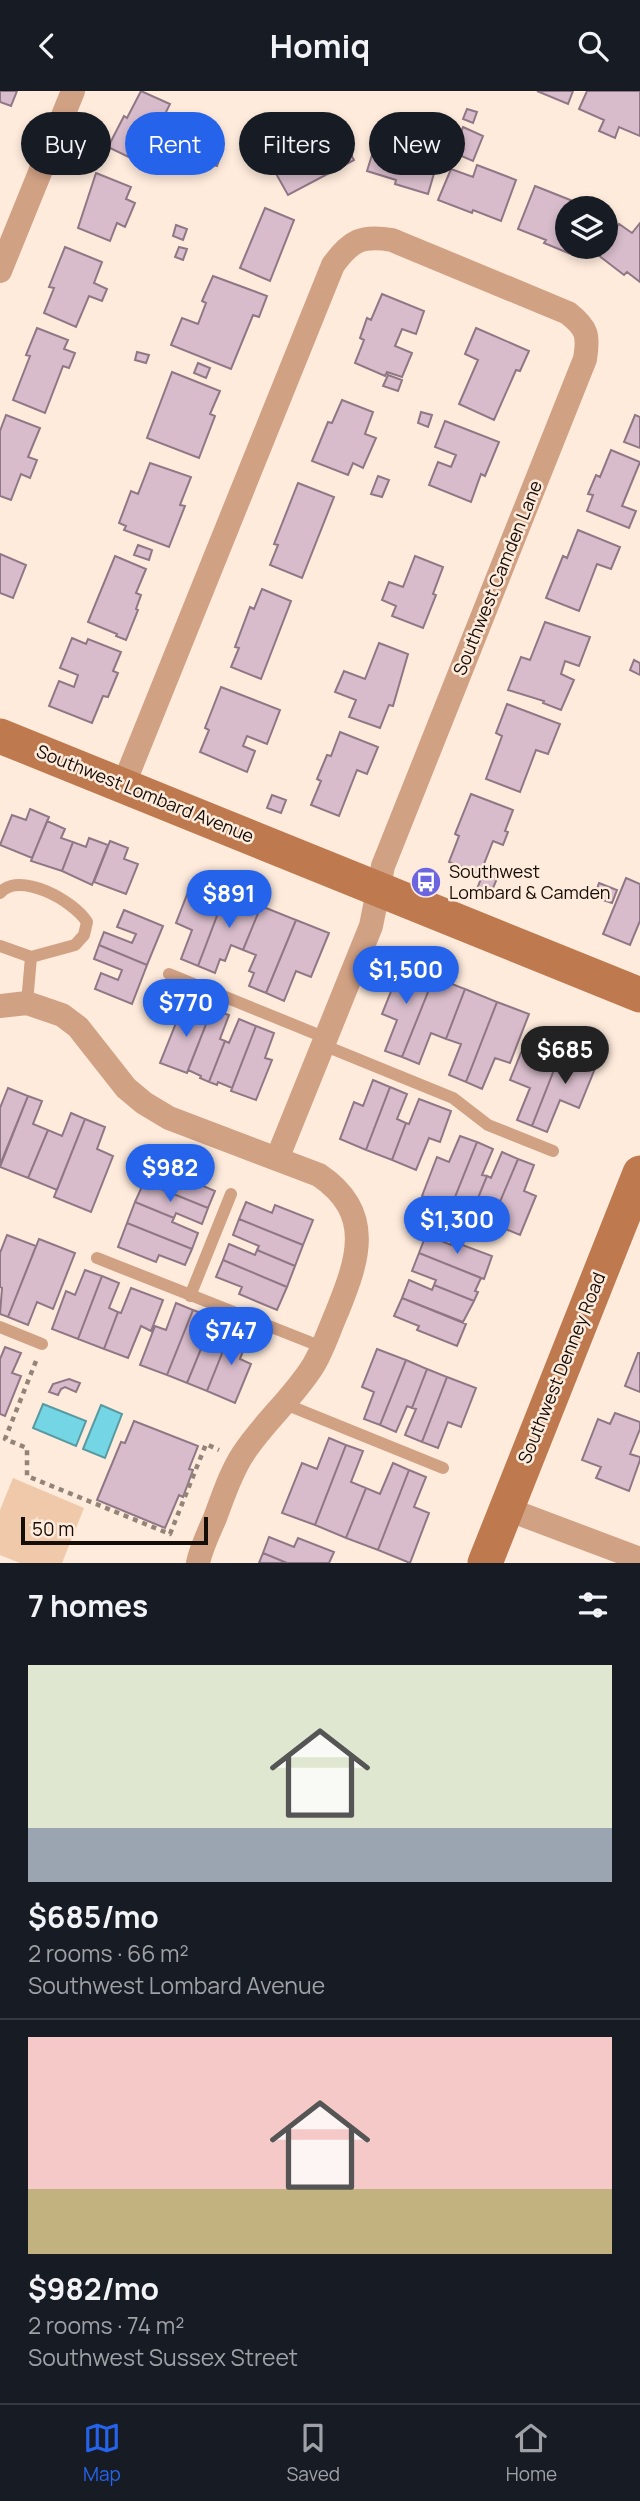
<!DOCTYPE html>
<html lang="en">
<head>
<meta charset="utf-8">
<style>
  :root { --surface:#171b24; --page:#242831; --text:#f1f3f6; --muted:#9ea1a6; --line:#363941; --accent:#2563eb }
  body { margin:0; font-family:Manrope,sans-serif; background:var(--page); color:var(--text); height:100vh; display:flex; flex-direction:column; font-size:26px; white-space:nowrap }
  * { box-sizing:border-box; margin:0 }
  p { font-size:23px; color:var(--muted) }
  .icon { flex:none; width:38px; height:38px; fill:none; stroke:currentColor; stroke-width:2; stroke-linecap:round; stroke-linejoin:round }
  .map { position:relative; height:1472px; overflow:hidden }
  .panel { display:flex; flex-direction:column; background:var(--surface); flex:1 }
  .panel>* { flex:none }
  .guide { position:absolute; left:21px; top:21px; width:598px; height:63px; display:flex; gap:14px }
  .buttons { position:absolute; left:555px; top:105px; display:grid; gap:14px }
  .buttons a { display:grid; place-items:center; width:63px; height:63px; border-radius:50%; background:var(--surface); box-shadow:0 4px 10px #0003; font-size:35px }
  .scale { position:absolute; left:21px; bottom:18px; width:187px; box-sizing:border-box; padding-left:7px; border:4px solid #150d07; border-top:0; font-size:19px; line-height:24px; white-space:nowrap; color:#150d07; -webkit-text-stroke:5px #feebdc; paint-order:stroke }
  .price { position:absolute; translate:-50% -60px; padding:0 16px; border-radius:24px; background:var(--accent); color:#fff; font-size:23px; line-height:46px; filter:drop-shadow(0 2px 4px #0008) }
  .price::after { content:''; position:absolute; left:50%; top:42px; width:21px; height:16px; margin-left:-10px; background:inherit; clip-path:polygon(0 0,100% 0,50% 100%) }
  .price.current { background:#222; color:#fff }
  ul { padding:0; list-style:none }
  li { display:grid; align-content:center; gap:14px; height:371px; padding:0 28px }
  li+li { border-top:2px solid var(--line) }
  li span { display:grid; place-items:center; height:217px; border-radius:0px; color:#555 }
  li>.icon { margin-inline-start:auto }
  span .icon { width:126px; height:126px; fill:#fffc; stroke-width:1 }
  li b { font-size:30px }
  h2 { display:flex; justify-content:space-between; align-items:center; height:84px; padding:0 28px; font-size:30px }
  .chip { padding:0 24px; border-radius:32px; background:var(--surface); box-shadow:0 4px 10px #0003; font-size:24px; line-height:63px }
  .chip.current { background:var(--accent); color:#fff }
  header { display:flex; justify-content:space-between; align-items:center; height:91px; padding:0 28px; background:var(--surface); font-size:32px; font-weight:700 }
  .menu { display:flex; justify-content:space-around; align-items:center; height:98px; border-top:2px solid var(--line); background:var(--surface); font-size:19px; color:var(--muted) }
  .menu a { display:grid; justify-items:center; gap:4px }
  .menu .current { color:var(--accent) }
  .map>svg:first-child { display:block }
  .green { fill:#efc9aa }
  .water { fill:#74d6e4; stroke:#589aa2; stroke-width:2 }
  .building { fill:#d8bccb; stroke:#907785; stroke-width:2 }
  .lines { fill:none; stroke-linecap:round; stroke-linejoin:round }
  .path { stroke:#928479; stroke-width:4.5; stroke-dasharray:5 5; stroke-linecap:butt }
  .lane { stroke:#d1a184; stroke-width:12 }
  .street { stroke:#d1a184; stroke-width:24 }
  .secondary { stroke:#be794e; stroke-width:35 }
  .labels { text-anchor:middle; stroke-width:5; stroke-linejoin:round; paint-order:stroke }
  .street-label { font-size:18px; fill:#150d07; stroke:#feebdc }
  .poi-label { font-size:18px; fill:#150d07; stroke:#feebdc; text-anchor:start }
</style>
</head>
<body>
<header><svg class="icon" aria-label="back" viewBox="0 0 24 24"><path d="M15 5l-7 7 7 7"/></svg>Homiq<svg class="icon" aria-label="search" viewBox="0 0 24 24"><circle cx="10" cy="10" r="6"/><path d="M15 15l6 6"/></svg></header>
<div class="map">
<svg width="640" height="1472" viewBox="0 0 640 1472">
  <rect width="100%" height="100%" fill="#feebdc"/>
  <path class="green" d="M13,1387L84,1417L62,1472H20L0,1464V1419Z"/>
  <path class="water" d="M43,1313L86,1330L76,1355L33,1337Z
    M101,1314L122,1323L105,1367L83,1358Z"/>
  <path class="building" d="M0,0H17L11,15L0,11Z
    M141,0L170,13L165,23L182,32L170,57L153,48L148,56L151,57L143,73L108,56L124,25L127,27Z
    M537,0H573L568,13Z
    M587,0H640V45L619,36L615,47L599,40L604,29L579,18Z
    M467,18L477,21L473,32L463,28Z
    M336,36L354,69L288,104L270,72Z
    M463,36L483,45L473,70L452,61Z
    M376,51L438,69L428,103L395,93L396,89L367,80Z
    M213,58L222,61L217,75L208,72Z
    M477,74L516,89L501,130L473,119L472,122L438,109L451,78L473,86Z
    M96,82L131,96L126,108L135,112L125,136L117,132L110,150L78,137Z
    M535,95L583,114L581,117H567V156H583L578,166L544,152L546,149L518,138Z
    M265,117L294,129L270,190L240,177Z
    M640,132V191L627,181L624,184L598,164L601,161L599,160L602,156H606V151L619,133L632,142Z
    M176,134L187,138L183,149L173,145Z
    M65,156L102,171L94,192L107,198L102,210L89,205L76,236L44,222L54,197L49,196Z
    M179,156L187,158L183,169L175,166Z
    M213,185L267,205L259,226L253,224L231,278L171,254L182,227L198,233L206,212L202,210Z
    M382,203L424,220L416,243L402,238L395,255L412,262L402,286L387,281L385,285L355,272L364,249L360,247L367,227L371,229Z
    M37,237L68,249L64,258L75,262L69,277L63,275L45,322L13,309L30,265L26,264Z
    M476,237L529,260L520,280L516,279L494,329L459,313L478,269L465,263Z
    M137,261L149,264L146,272L135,269Z
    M198,272L210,277L206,287L194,282Z
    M172,281L220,300L210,323L215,325L199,367L147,347Z
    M388,284L402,289L398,300L383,295Z
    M342,309L373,321L365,343L376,347L363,377L353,372L348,384L312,370L328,331L332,332Z
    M421,321L432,324L428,336L418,332Z
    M6,324L40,337L28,366L37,369L30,387L21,383L11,409L0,405V340Z
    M635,324L640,326V357L624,351Z
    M445,330L499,351L485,385L481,383L471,411L429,394L438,371L451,376L456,364L435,356Z
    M611,359L640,371L622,415L636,420L629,437L587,420L593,404L588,403L596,384L600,386Z
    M150,372L191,386L180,414L185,415L169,456L124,439L126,435L119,432L131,400L138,403Z
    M378,385L389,389L382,406L371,403Z
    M298,392L334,406L302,487L270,474L278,454L274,453Z
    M578,439L620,456L611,478L597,473L579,520L546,507L563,465L567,467Z
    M138,454L152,459L149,469L134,464Z
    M0,463L26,474L13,507L0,502Z
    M115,465L146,478L136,502L141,504L136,518L138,519L126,549L116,545L117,543L88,531Z
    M415,465L443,476L433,503L436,504L423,537L392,525L396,515L382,509L389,491L403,496Z
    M262,498L291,510L261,588L231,576L239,557L235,556L250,516L254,518Z
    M545,531L590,546L579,575L565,570L561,583L574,589L561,619L543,612L544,610L508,599L521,566L530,569Z
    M72,547L86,553L88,548L121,561L113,580L118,582L108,606L103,605L92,632L49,615L59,590L74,596L78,584L60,577Z
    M379,552L408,563L393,615L389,614L380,637L349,626L356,609L335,601L344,580L365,588Z
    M634,569L640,572V584L630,579Z
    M221,596L280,619L267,653L247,645L243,655L255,660L247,681L200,661L209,639L205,637Z
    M507,613L560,633L548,663L536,659L520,701L486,688L502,645L496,642Z
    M340,641L378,656L367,683L357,679L339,725L311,714L321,690L317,688L327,664L331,665Z
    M471,703L513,719L505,740L508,741L503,754L493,750L480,783L449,771L459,745L455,743Z
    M272,704L286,709L281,722L267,717Z
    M30,718L49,726L32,767L0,754L12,724L26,729Z
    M47,730L65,738L61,747L73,751L62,780L31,770Z
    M89,747L108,754L92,794L62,780L73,751L86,756Z
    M110,750L128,757L124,768L138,773L126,803L94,791Z
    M485,777L499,783L490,804L477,798Z
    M626,787L640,793V830L630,854L603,843Z
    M193,788L226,801L198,875L181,868L192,839L176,832Z
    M599,792L617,799L612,812L594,806Z
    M226,801L261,815L243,859L231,854L225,870L220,868L215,882L198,875Z
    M261,815L296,829L266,902L249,895L254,882L249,880L256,864L243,859Z
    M124,819L163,835L147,874L99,854L104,841L132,852L136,843L117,836Z
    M296,829L329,842L311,886L296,880L284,910L266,902Z
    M99,854L147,874L132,913L95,898L101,882L118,889L122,879L94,868Z
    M402,873L434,886L402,966L385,960L397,929L382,923Z
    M434,886L465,898L446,948L431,942L419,973L402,966Z
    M465,898L497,911L466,991L449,984L461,953L446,948Z
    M194,910L212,918L187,982L160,972L176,932L184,935Z
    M497,911L529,923L510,972L495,967L482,998L466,991Z
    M212,918L229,924L220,948L225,950L209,991L200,987L201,985L188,979Z
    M239,928L256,935L232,997L218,991L217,994L209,991L225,950L229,952Z
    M256,935L274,942L265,967L272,969L256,1009L231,1000Z
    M529,942L563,956L532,1035L517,1029L530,997L510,989Z
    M563,956L598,970L579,1017L560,1009L547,1041L532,1035Z
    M373,989L390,996L366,1059L340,1048L354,1011L363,1015Z
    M390,996L407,1003L397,1028L406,1032L392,1069L366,1059Z
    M8,997L28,1005L0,1074V1017Z
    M28,1005L42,1010L33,1033L48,1039L28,1087L0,1076Z
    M419,1008L451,1020L440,1051L429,1047L416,1079L392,1069L406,1032L409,1033Z
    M71,1022L85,1028L57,1099L28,1087L48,1039L62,1045Z
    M85,1028L105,1036L97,1058L113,1065L91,1121L54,1106Z
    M460,1045L477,1051L451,1116L422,1105L437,1066L449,1071Z
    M477,1051L493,1058L482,1084L487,1085L471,1124L451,1116Z
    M502,1061L518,1068L491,1132L471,1124L487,1085L491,1087Z
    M154,1066L192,1082L189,1089L215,1100L208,1117L144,1091Z
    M518,1068L534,1074L524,1100L536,1105L520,1144L491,1132Z
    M144,1091L208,1117L202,1133L176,1122L174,1127L135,1111Z
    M135,1111L174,1127L172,1131L198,1142L192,1158L127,1132Z
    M246,1111L272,1122L275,1114L313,1129L303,1154L239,1128Z
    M239,1128L303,1154L295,1175L257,1159L259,1155L233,1144Z
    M127,1132L192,1158L185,1174L159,1164L156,1171L118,1156Z
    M7,1144L36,1155L8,1226L0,1223L2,1197L0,1196V1162Z
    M426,1144L451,1154L452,1150L492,1165L484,1188L419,1162Z
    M39,1148L75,1162L53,1218L37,1211L28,1234L8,1226Z
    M229,1153L255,1164L257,1159L295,1175L287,1196L223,1169Z
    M419,1162L481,1187L475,1200L478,1201L474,1210L434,1194L436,1189L412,1180Z
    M223,1169L287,1196L277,1219L239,1203L242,1196L216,1186Z
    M85,1179L102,1185L78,1248L52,1238L66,1200L75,1204Z
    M102,1185L119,1192L109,1217L118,1221L104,1258L78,1248Z
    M409,1189L432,1199L434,1194L474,1210L463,1231L402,1207Z
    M131,1197L163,1209L151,1240L141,1235L128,1267L104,1258L118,1221L121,1222Z
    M402,1207L466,1233L457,1255L417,1239L419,1235L394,1225Z
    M176,1212L193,1219L167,1284L140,1274L155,1235L166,1239Z
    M193,1219L209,1225L198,1251L203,1253L187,1292L167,1284Z
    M218,1229L233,1235L207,1300L187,1292L203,1253L207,1255Z
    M233,1235L250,1242L240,1268L251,1273L235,1312L207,1300Z
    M5,1256L21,1262L12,1282L21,1285L5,1325L0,1323V1268Z
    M377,1258L406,1269L380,1334L364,1328L374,1301L362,1296Z
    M638,1262H640V1301L625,1295Z
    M406,1269L427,1278L412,1317L407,1315L396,1341L380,1334Z
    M427,1278L447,1286L422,1351L405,1344L416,1318L412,1317Z
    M447,1286L476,1297L461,1336L448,1331L438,1357L422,1351Z
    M69,1288L80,1292L76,1301L65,1296L61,1298L58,1304L49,1301L53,1293Z
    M615,1322L640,1331V1338L630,1363L640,1366V1369L629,1400L596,1387L601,1376L582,1369L598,1328L610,1333Z
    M134,1330L198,1355L189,1378L193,1379L183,1406L179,1404L165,1437L97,1409L121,1351L125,1352Z
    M329,1347L346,1354L315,1434L282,1422L302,1372L317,1378Z
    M346,1354L363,1360L351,1391L366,1397L346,1447L315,1434Z
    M393,1372L409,1379L378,1459L346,1447L366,1397L380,1403Z
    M409,1379L426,1386L414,1416L429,1422L410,1472L378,1459Z
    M269,1446L294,1456L298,1447L334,1461L329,1472H287L263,1462Z
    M263,1462L287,1472H259Z"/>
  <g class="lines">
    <path class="path" d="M36,1270L5,1348L27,1357V1385L170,1443L206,1353L219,1359"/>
    <path class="lane" d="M0,802C19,779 74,810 87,831L84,844L75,854L31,866L0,855
      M169,883L326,947
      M27,912L31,866
      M323,954L453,1007L488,1034L553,1060
      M97,1167L322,1256
      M190,1205L231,1103
      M0,1236L42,1253
      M285,1313L443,1377"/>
    <path class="street" d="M0,180L73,0
      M123,695L333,174C351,149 362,144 392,149L568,222C587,237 589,244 585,268L383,775L371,835L277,1068
      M0,915L27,912L62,924L78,936L126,997L144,1012L169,1027L319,1084C375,1122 358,1169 337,1221C329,1239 323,1259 313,1275C293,1307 263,1332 243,1363C230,1383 223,1406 215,1427C209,1441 201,1457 198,1472
      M507,1418L640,1468"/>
    <path class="secondary" d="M0,645L640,904
      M485,1472L640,1082"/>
  </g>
  <defs>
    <g id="bus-disc" transform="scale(1.575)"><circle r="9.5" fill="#6b66e0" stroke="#feebdc"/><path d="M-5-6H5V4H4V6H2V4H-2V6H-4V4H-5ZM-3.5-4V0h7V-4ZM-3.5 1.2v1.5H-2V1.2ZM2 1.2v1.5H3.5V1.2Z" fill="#fff"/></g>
  </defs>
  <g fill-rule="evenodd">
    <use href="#bus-disc" x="426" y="791"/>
  </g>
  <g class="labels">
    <g class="street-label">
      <text transform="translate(498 487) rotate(-68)" y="6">Southwest Camden Lane</text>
      <text transform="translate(145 703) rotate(22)" y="6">Southwest Lombard Avenue</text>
      <text transform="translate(562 1277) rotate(-68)" y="6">Southwest Denney Road</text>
    </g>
    <g class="poi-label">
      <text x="449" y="787">Southwest<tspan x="449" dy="21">Lombard &amp; Camden</tspan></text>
    </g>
  </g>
</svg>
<div class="buttons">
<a><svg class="icon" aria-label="layers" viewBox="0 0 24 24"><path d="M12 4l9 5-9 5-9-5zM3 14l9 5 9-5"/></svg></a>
</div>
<div class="scale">50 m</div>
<b class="price" style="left:229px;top:839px">$891</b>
<b class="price" style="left:406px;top:915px">$1,500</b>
<b class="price" style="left:186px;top:948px">$770</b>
<b class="price current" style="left:565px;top:995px">$685</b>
<b class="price" style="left:170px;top:1113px">$982</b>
<b class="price" style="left:457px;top:1165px">$1,300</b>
<b class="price" style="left:231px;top:1276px">$747</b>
<div class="guide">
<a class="chip">Buy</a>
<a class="chip current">Rent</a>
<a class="chip">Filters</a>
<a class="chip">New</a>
</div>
</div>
<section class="panel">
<h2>7 homes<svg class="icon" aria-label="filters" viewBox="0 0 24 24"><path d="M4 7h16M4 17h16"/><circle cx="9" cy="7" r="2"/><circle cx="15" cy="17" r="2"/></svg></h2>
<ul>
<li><span style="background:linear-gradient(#dfe7d0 75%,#9aa5b1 0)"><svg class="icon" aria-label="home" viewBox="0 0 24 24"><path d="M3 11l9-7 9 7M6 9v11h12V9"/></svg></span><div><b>$685/mo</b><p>2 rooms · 66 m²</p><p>Southwest Lombard Avenue</p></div></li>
<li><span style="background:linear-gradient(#f6c9c9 70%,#c2b280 0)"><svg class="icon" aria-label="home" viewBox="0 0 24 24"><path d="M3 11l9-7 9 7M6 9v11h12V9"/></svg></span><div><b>$982/mo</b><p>2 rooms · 74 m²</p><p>Southwest Sussex Street</p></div></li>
</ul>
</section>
<nav class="menu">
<a class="current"><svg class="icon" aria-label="map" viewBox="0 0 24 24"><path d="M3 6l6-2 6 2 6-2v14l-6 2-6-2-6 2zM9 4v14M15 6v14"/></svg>Map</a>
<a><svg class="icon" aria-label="saved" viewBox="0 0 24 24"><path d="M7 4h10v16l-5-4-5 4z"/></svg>Saved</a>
<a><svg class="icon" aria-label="home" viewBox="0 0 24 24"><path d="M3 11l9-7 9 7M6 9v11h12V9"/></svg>Home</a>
</nav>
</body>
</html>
